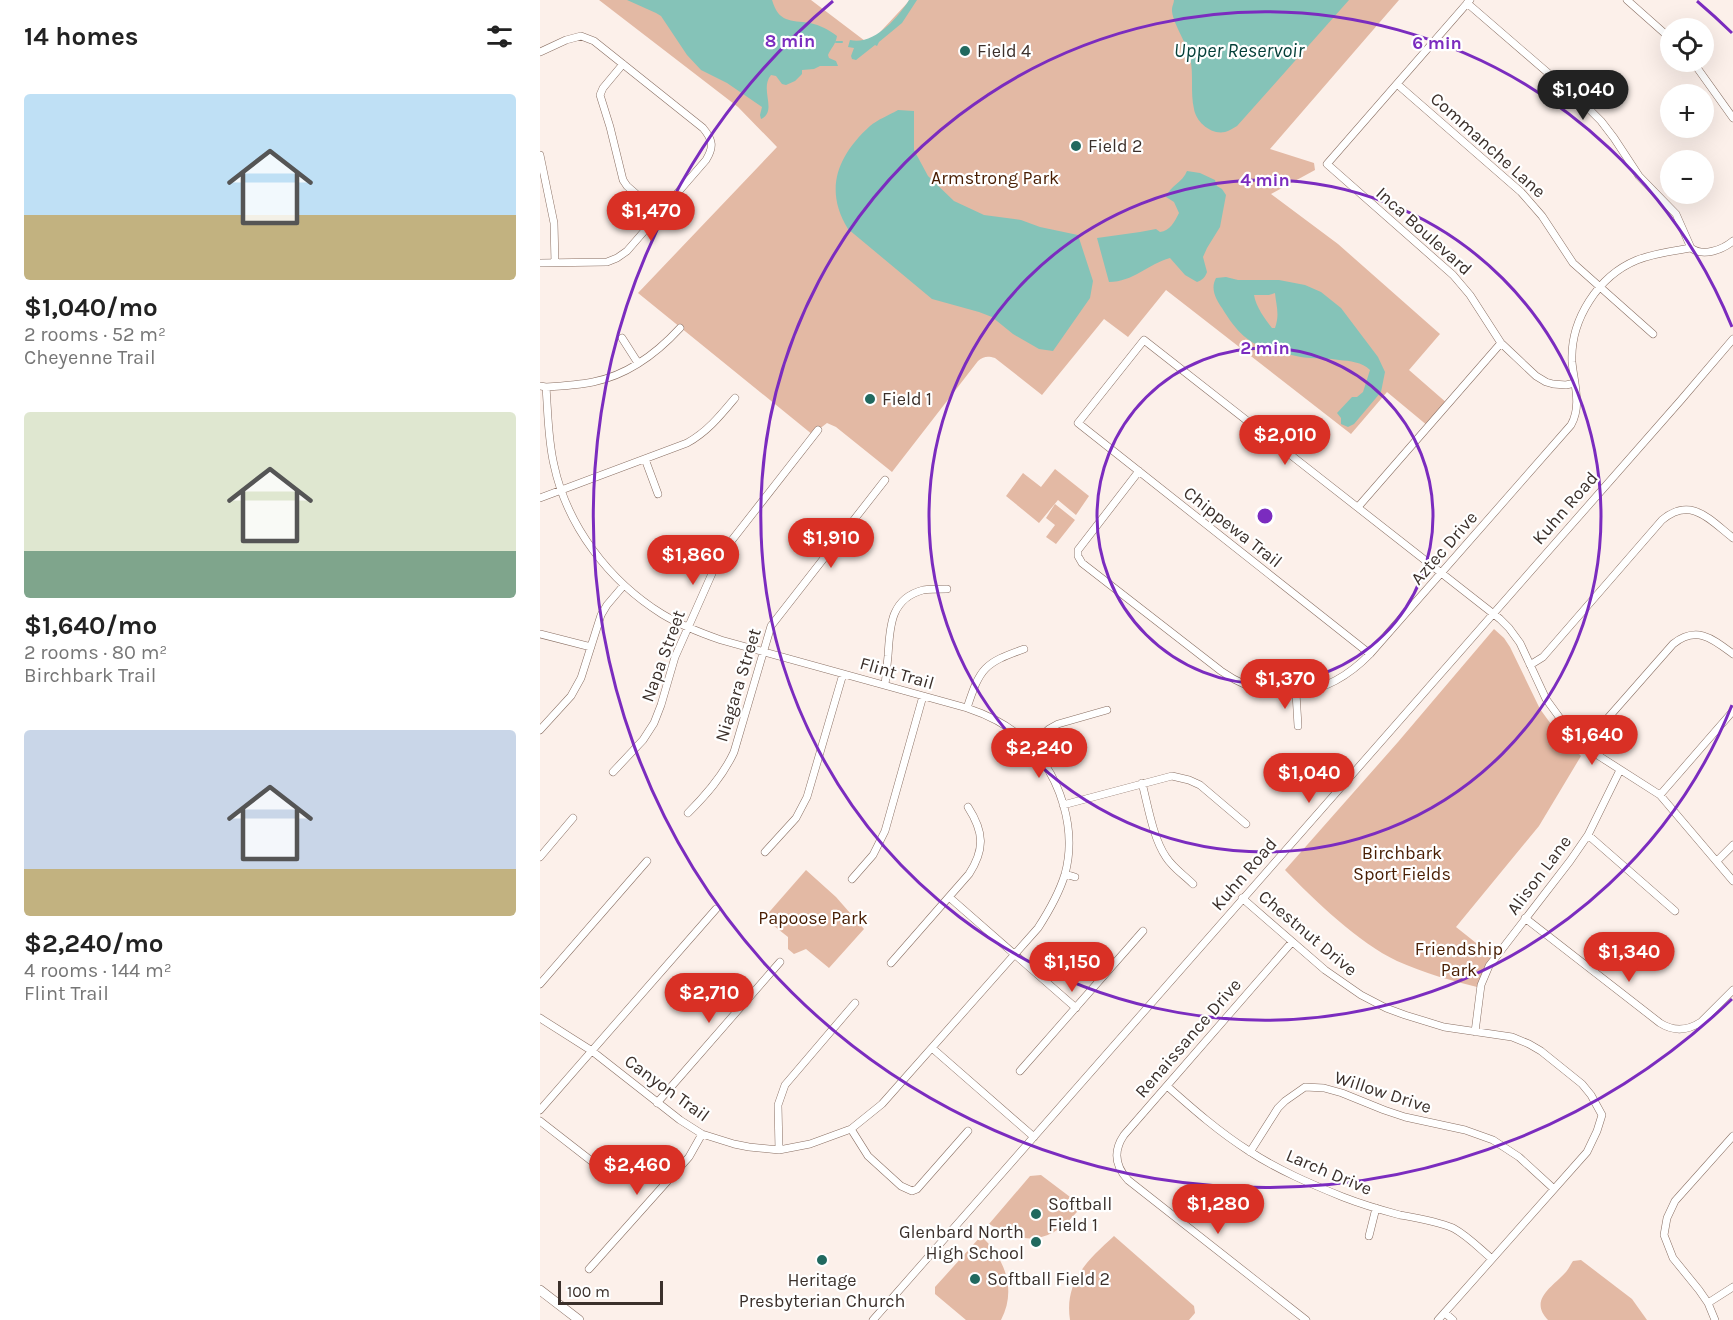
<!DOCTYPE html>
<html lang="en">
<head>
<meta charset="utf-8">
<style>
  :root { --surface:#fff; --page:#f6f6f6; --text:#222; --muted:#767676; --accent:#d93025 }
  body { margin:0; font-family:Karla,sans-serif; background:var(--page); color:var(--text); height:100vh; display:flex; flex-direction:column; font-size:22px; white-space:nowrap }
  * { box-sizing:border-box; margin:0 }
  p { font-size:20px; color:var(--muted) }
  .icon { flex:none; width:33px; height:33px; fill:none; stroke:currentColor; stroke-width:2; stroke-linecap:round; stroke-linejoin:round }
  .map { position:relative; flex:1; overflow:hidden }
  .panel { display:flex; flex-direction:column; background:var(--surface); width:540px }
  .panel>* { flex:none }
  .controls { position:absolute; left:1120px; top:18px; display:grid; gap:12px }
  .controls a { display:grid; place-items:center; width:54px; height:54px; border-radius:50%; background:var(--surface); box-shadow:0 6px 24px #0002; font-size:30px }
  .scale { position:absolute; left:18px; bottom:15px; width:105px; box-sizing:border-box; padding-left:6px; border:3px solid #3b302b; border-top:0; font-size:16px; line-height:21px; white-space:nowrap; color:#3b302b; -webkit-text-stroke:4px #fff; paint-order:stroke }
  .price { position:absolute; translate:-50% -51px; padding:0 14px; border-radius:21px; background:var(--accent); color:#fff; font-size:20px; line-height:39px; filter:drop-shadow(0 2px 3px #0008) }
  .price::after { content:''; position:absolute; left:50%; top:36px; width:18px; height:14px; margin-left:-9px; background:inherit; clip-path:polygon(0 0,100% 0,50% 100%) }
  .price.active { background:#222; color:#fff }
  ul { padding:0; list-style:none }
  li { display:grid; align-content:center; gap:12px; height:318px; padding:0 24px }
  li span { display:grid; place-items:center; height:186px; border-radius:6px; color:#555 }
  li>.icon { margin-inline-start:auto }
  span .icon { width:108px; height:108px; fill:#fffc; stroke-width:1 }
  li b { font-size:26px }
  h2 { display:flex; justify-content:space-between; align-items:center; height:72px; padding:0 24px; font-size:26px }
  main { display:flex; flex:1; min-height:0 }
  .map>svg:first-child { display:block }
  .green { fill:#e3b9a4 }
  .water { fill:#85c3b8; fill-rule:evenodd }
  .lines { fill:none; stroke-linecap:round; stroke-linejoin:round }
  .stream { stroke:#85c3b8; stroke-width:2 }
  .street-casing { stroke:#896f63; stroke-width:8 }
  .secondary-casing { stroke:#896f63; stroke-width:10 }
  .street { stroke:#fff; stroke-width:7 }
  .secondary { stroke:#fff; stroke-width:9 }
  .ring { fill:none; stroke:#7b2cbf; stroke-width:3 }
  .poi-dot { fill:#21695f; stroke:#fff; stroke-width:2 }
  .labels { text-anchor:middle; stroke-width:4.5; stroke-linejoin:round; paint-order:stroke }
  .poi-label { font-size:18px; fill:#3b302b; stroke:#fff; text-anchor:start }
  .street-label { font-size:18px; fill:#3b302b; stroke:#fff }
  .park-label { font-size:18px; fill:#481d02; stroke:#fff }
  .water-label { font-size:20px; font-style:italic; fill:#033f38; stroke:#fff }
  .centre { fill:#7b2cbf; stroke:#fff; stroke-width:3 }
  .ring-label { font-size:18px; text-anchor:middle; font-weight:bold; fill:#7b2cbf; stroke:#fff; stroke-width:4.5; stroke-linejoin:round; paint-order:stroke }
</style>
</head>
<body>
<main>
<section class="panel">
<h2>14 homes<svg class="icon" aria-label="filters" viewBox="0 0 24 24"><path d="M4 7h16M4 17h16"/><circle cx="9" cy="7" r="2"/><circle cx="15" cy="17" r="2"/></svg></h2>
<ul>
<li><span style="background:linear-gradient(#bfe0f5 65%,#c2b280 0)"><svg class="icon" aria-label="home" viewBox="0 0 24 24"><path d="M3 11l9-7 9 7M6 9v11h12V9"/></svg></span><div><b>$1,040/mo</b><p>2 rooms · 52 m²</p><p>Cheyenne Trail</p></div></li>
<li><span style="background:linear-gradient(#dfe7d0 75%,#7fa58c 0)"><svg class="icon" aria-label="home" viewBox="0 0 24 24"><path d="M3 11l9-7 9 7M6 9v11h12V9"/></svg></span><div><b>$1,640/mo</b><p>2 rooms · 80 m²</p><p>Birchbark Trail</p></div></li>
<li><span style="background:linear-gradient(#c9d6e8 75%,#c2b280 0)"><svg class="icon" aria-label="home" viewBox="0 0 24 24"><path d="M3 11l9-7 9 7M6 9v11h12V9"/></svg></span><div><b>$2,240/mo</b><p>4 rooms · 144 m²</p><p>Flint Trail</p></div></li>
</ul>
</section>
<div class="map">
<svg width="1193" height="1320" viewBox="0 0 1193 1320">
  <rect width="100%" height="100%" fill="#fcf0ea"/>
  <path class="green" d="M59,0H271L329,44L370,0H859L730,149L774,163L775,170L731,194L798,244L900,334L869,370L908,404L888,426L847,392L811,434L626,290L588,337L564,319L502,395L455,358C448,356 444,356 438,361L352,472L296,427L287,423L278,430L273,435L98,293L237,147L198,107Z
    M515,469L549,496L536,515L518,500L499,523L466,496L483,473L501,487Z
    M515,504L535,520L516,544L506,537L515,525L506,518Z
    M954,629L964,638L970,647L1000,709L1016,731L1041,756L999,826L916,927L955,958L941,988C912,981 884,973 857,961C819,943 774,900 745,870L858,742Z
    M266,870L296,897L324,929L289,968L266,949L254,954L248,949V937L224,918Z
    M501,1175L542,1206C513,1242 489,1248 449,1224L490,1176Z
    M441,1236C465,1258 477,1290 461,1320H426L395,1294V1287Z
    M574,1236L654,1306L655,1313L649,1320H530C524,1281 548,1260 574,1236Z
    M1041,1260L1092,1299L1107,1320H1008C989,1300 1011,1288 1025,1273C1029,1269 1030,1265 1033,1261Z"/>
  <path class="water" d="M87,0H232C239,23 250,20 270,23C280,25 289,30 297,36C296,44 291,48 288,55L289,58L296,61L298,66H280L274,69L262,70V74L255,81L246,85L242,84L236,76L231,75C219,89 238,111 221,119L220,115L222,107L187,83L161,70L147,55L121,16L116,13Z
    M369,0H377L362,23L339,42L337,46L335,45L316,60L312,59L311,56L314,48L308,47L310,40C333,46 358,18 369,0Z
    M634,0H809L697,126C693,128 689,131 685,132C671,135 656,122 654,109C650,92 654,75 650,57C647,44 631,20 632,9C632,6 634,3 634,0Z
    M358,110L374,111V150L388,176L414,201L444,215L481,220L500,227L538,235L553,281L550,298L513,351L499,349L473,334L452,317L439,312L392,299L308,229C284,190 297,156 330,126C337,120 349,115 358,110Z
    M647,171L660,173L675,180L677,186L682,189L686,195L680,227L667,248L663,257L667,272C665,278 662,280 657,282L645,275L630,258C608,264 593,282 569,282L557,238L600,232L616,229L620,232C630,231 635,221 639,213L634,202L626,197C630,186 643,182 647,171Z
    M686,277L698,280H739L765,285L781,292L801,308L838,357L845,372L841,392L814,424L808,427L801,424V418L797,413L812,397H817L823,392L830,370C822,362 810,361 799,360C790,358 781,359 771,358C762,358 753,355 743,353C712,347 699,336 682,308C676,299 670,289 676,278ZM735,293C736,305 740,314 735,328H732C725,319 716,307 714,295H729Z"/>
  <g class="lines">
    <path class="stream" d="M296,42H302"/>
    <g class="street-casing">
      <path id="street" d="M930,0L787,164L913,275L930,295L961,343L996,376L1006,382L1013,384L1026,385L1035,383
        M1087,0L1131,39
        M927,3L1044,104L1061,121L1074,138L1099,176L1136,214L1151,248
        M0,52L26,40L41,36L54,41L163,128C173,140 174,147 166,160L87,251L77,258L67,262L0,263
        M1153,62L1193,118
        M83,64L63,88L60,95L70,127L83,180L87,186L119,214
        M857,84L981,192L1002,216L1033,263L1113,334
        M0,155L14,223L15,263
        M82,338L98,363
        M0,386L6,387C22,386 38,385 53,382C88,375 117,353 140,328
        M105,459L118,494
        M599,471L538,550V556L542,563L681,671C732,707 787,698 830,654L1031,425C1042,406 1034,383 1032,362C1030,320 1058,276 1097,260C1115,253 1133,251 1151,248C1163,257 1182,250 1193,241
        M0,498L147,443C167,432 180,416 195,398
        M818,507L961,343
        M0,634L51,647
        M830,654L538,423L604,340L960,619L969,628L980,643L1006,699L1025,725L1059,756L1120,795L1193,881
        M990,665L1003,657L1122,520C1151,496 1169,519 1193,538
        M345,685C346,676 347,666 348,656C350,629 349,599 383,590C390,589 399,589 407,589
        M756,693L758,726
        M427,708C440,668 444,663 484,649
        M0,730L31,696L41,678L61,615L67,605L84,585
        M1045,744L1133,644C1157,625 1173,639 1193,654
        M490,746L509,729L518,724L567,710
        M73,772L103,740L114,723L121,705L135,657L178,560L185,549L278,430
        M602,783C608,806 613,838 626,857C633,868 644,875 653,884
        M1120,795L1193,711
        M523,805L632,776L649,780L660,785L706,824
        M148,813C166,795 183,776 194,752L231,626L345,480
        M1048,835L1135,911
        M225,852L256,818L267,797L303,674
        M0,857L33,818
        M1177,861L1193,845
        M525,874L535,877
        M312,879L333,855L345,831L383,696
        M409,897L536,1008
        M702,898L785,970L821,995L846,1008L865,1015L904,1027L972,1037L989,1044L1001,1051L1042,1084L1051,1095L1062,1115L1057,1131L1047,1152L898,1320
        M985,918L1120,1023C1134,1032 1147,1031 1161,1022L1193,990
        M752,942L584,1135C573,1151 575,1166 588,1180L766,1320
        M351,963L429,874C445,849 444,832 428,807
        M0,984L107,861
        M0,1018L52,1051L140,1120L162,1134L194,1144L209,1147L239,1150L270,1144L311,1129L342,1104L498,928C509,911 519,894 525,874C537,830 521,778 490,746C473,727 451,716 427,708L181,640C161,633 140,625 122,614C69,581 27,526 14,465C8,440 8,413 6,387
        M935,1032L941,985L949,966L1030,861L1048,835L1080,770
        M392,1048L494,1137
        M480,1071L603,931
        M627,1086C653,1109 679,1132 709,1151C738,1170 771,1184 803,1197C821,1204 841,1210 860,1215C877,1218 896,1221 913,1228C928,1236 940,1249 952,1259
        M117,1103L240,962
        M0,1110L176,909
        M0,1121L54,1163
        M311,1129L328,1156L361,1186L372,1191L377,1189L428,1131
        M239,1150L238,1105L245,1085L315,1003
        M710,1152L738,1108L745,1101L765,1087L784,1088L802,1093L844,1110L865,1117L925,1130L953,1140L979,1157L1014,1189
        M829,1236L836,1208
        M49,1269L149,1157L162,1134
        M1168,1303L1193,1287
        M905,1313L913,1320
        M333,1320L1141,400L1193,339
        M1175,1320L1168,1303L1159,1290L1133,1258L1124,1235L1127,1218L1135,1201L1193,1136"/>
    </g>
    <g class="secondary-casing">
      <path id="secondary" d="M0,1290L39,1320"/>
    </g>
    <use href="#street" class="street"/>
    <use href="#secondary" class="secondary"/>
  </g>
  <g class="ring">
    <circle cx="725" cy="516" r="168"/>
    <circle cx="725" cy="516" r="336"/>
    <path d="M1192 705A504 504 0 1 1 1192 327"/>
    <path d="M1192 999A672 672 0 1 1 293 1M1157 1A672 672 0 0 1 1192 33"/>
  </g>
  <g class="poi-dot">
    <circle cx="425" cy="51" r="6"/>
    <circle cx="536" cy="146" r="6"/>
    <circle cx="330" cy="399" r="6"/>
    <circle cx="496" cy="1214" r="6"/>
    <circle cx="496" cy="1242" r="6"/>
    <circle cx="282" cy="1260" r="6"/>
    <circle cx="435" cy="1279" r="6"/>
  </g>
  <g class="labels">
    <g class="poi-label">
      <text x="437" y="57">Field 4</text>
      <text x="548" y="152">Field 2</text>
      <text x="342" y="405">Field 1</text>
      <text x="508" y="1210">Softball<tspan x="508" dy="21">Field 1</tspan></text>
      <text x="484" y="1238" text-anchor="end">Glenbard North<tspan x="484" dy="21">High School</tspan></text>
      <text x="447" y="1285">Softball Field 2</text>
      <text x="282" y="1286" text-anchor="middle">Heritage<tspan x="282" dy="21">Presbyterian Church</tspan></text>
    </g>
    <g class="street-label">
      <text transform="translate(948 145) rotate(42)" y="6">Commanche Lane</text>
      <text transform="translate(884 231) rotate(42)" y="6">Inca Boulevard</text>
      <text transform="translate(1025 508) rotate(-49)" y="6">Kuhn Road</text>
      <text transform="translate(693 527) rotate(38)" y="6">Chippewa Trail</text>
      <text transform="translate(904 548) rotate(-49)" y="6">Aztec Drive</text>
      <text transform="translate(123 656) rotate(-70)" y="6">Napa Street</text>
      <text transform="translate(357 673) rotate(16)" y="6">Flint Trail</text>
      <text transform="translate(198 685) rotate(-73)" y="6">Niagara Street</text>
      <text transform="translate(704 874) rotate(-49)" y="6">Kuhn Road</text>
      <text transform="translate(999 875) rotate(-53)" y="6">Alison Lane</text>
      <text transform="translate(768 933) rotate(40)" y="6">Chestnut Drive</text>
      <text transform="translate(648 1038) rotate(-49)" y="6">Renaissance Drive</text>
      <text transform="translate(127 1088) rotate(36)" y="6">Canyon Trail</text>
      <text transform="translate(843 1092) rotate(18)" y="6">Willow Drive</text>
      <text transform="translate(789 1172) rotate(23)" y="6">Larch Drive</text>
    </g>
    <g class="park-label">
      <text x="455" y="184">Armstrong Park</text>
      <text x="862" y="859">Birchbark<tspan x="862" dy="21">Sport Fields</tspan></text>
      <text x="273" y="924">Papoose Park</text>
      <text x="919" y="955">Friendship<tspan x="919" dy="21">Park</tspan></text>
    </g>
    <g class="water-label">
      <text x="699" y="57">Upper Reservoir</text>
    </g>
  </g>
  <circle cx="725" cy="516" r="9" class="centre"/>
  <g class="ring-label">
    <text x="250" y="47">8 min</text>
    <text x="897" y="49">6 min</text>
    <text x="725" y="186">4 min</text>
    <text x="725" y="354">2 min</text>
  </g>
</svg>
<div class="controls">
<a><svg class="icon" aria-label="locate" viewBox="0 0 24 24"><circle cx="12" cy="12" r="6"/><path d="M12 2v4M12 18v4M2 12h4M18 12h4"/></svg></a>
<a>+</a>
<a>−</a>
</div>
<div class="scale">100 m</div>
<b class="price active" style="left:1043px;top:121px">$1,040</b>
<b class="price" style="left:111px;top:242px">$1,470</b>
<b class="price" style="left:745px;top:466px">$2,010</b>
<b class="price" style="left:291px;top:569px">$1,910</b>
<b class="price" style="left:153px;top:586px">$1,860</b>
<b class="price" style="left:745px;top:710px">$1,370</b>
<b class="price" style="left:1052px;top:766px">$1,640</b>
<b class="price" style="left:499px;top:779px">$2,240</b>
<b class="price" style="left:769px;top:804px">$1,040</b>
<b class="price" style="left:1089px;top:983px">$1,340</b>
<b class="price" style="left:532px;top:993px">$1,150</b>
<b class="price" style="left:169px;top:1024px">$2,710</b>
<b class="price" style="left:97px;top:1196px">$2,460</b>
<b class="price" style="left:678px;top:1235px">$1,280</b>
</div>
</main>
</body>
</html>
